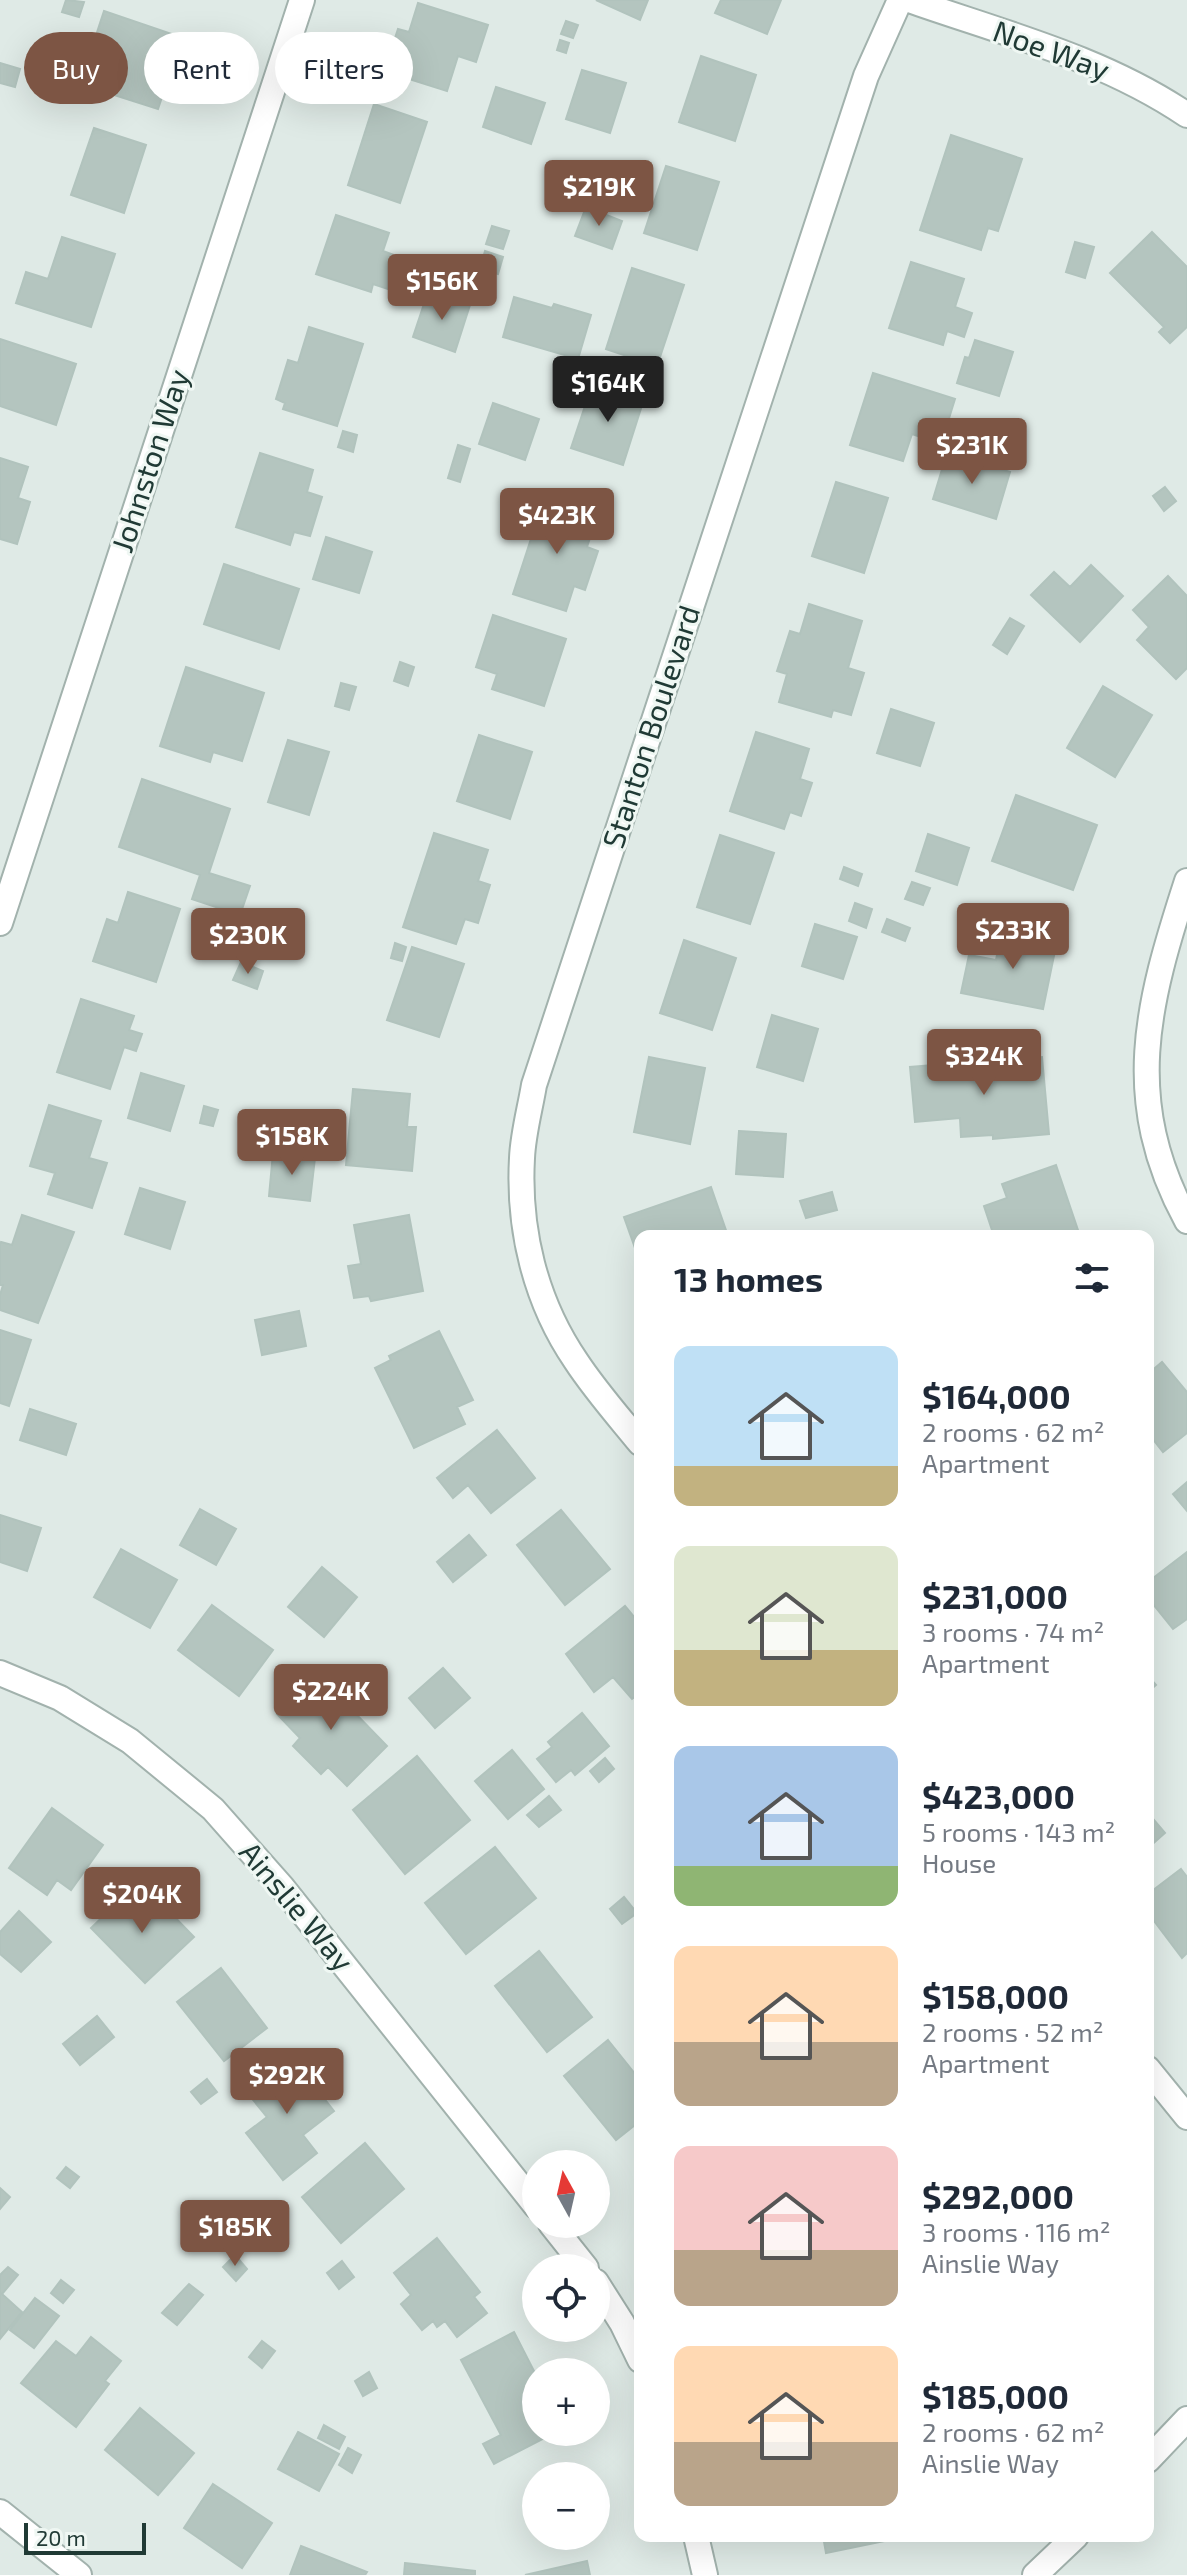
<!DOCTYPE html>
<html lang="en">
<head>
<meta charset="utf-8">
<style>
  :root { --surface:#fff; --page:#f6f6f7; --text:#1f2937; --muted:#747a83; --accent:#7d5544 }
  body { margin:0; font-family:"Exo 2",sans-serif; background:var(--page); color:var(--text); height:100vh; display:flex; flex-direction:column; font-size:30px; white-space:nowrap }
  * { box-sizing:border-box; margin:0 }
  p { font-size:26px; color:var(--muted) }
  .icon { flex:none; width:44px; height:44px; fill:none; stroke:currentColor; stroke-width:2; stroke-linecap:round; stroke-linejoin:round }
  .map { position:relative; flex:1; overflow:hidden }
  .drawer { position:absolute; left:634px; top:1230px; width:520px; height:1312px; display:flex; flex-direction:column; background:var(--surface); border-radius:16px; box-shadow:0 8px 32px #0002 }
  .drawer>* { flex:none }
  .banner { position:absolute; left:24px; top:32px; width:490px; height:72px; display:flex; gap:16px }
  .needle { width:52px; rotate:352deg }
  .tools { position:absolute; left:522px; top:2150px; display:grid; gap:16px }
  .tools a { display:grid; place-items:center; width:88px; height:88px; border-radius:50%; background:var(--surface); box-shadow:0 8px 32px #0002; font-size:40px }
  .scale { position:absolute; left:24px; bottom:20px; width:122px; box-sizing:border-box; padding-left:8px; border:4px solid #203a35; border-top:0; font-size:22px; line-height:28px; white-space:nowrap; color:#203a35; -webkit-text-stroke:6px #eff7f3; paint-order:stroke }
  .price { position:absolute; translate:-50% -68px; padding:0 18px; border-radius:8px; background:var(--accent); color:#fff; font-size:26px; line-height:52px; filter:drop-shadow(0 2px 4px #0008) }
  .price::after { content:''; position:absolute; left:50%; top:48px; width:24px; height:18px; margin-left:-12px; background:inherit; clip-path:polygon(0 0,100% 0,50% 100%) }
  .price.on { background:#222; color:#fff }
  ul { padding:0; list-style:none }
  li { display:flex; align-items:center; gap:24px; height:200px; padding:0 40px }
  li span { display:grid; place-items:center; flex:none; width:224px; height:160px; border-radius:16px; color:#555 }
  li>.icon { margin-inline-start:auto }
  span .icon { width:96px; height:96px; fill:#fffc; stroke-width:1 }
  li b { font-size:34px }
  h2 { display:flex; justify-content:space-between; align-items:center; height:96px; padding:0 40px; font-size:34px }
  .tag { padding:0 28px; border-radius:36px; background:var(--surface); box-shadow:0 8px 32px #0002; font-size:28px; line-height:72px }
  .tag.on { background:var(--accent); color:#fff }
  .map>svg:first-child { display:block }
  .building { fill:#b4c5bf; stroke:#b1c3bd; stroke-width:2 }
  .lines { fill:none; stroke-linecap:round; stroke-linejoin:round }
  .street-casing { stroke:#a2b2ad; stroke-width:28 }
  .street { stroke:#fff; stroke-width:24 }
  .labels { text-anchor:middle; stroke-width:6; stroke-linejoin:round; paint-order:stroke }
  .street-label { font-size:30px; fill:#203a35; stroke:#eff7f3 }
</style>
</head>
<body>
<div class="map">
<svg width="1187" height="2575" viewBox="0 0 1187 2575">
  <rect width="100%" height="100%" fill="#dfeae6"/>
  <path class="building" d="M66,0L84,2L79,17L62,12Z
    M596,0H648L640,20Z
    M721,0H781L767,34L715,13Z
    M418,3L488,25L476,62L458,56L447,91L384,71L398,29L409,32Z
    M104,11L172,34L162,63L172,67L158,109L80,84Z
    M566,21L578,25L573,38L561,34Z
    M560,40L569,43L566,53L557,50Z
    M701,56L756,75L735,141L679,122Z
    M0,63L20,69L15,87L0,83Z
    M582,70L626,83L610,133L566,119Z
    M496,87L545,103L531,144L483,127Z
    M374,104L427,122L400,203L348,185Z
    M94,128L146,145L124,213L71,195Z
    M951,135L1022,159L998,231L988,228L981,250L920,230Z
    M666,166L719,182L697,250L644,233Z
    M586,207L622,221L612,249L575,236Z
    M336,215L389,233L383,251L402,258L391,290L373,284L371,292L316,274Z
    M492,226L509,231L503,249L486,244Z
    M1152,232L1187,267V327L1170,343L1159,332L1164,327L1110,273Z
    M62,237L115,254L91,327L16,303L26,272L48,279Z
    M1075,242L1094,247L1085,278L1066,272Z
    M485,251L503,257L498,274L480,269Z
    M911,262L964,279L955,307L972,313L964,337L947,331L943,345L889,328Z
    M632,268L684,285L657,366L606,349Z
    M428,292L470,305L455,352L413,337Z
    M514,297L552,308L554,304L591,315L578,359L503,337Z
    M309,327L363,344L337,426L283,409L285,403L276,399L288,360L298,363Z
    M0,339L76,364L56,425L0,406Z
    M975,340L1013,352L999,396L957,383L965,357L969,358Z
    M873,373L955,399L941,444L912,434L903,461L850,445Z
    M593,382L644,399L623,465L571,448Z
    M493,403L539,419L525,460L479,444Z
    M343,431L357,435L353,452L338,447Z
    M458,445L470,449L460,482L448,478Z
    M260,453L313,470L307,492L322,497L310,536L294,532L290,545L236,527Z
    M947,453L1010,472L996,519L933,499Z
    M0,458L28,467L18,498L30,502L17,544L0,539Z
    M836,482L888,498L864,573L812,556Z
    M1165,487L1176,501L1164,511L1153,496Z
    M544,499L597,517L587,547L598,551L585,590L574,586L566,611L513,594Z
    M326,537L372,552L359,593L313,579Z
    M224,564L299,589L279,649L204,624Z
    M1091,565L1123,596L1080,642L1031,595L1054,572L1070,587Z
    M1168,576L1187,596V668L1176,679L1137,640L1149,627L1133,610Z
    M809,604L862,621L848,668L864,673L851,715L833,710L831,717L779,702L787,674L777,671L790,631L800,634Z
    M493,615L566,639L544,706L492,689L497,674L476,667Z
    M1010,618L1024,626L1007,654L993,645Z
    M400,662L414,667L408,686L394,681Z
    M186,667L264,693L242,761L213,752L210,762L160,746Z
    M341,683L356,687L349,710L335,706Z
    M1103,686L1152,715L1115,777L1067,748Z
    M891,709L934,723L920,766L877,753Z
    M756,732L809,749L800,779L812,783L801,816L790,812L784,829L730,811Z
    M479,735L532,752L510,819L457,801Z
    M288,740L329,752L309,815L268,802Z
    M142,779L230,809L209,873L250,886L240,915L192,899L200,875L119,847Z
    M1016,795L1097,825L1073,890L992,861Z
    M434,833L488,850L478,881L490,885L478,923L465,919L456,944L403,927Z
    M928,834L969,848L957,885L916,871Z
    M720,835L774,853L750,924L697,907Z
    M844,867L862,874L858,886L840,879Z
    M912,882L930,888L923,905L905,899Z
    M128,892L180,909L156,982L93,961L107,919L118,923Z
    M855,903L872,909L866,928L849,921Z
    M887,919L910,928L905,941L882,932Z
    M815,924L857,937L843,979L802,966Z
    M1002,930L1057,941L1043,1009L961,993L969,955L996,960Z
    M684,940L736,958L712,1030L660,1013Z
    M395,943L406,947L402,961L391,958Z
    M412,947L464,964L439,1037L387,1020Z
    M241,962L263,971L257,989L233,980Z
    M81,999L134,1016L129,1030L142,1034L136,1051L124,1047L110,1089L57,1072Z
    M772,1015L818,1029L803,1081L757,1067Z
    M649,1057L705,1068L690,1144L634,1132Z
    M1042,1057L1049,1134L993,1139V1135L961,1137L960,1118L915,1122L910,1067L958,1063L959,1070L988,1067L987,1062Z
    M141,1073L184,1086L170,1131L128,1118Z
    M353,1089L410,1094L407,1127H416L412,1171L346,1165Z
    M49,1105L101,1121L89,1158L107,1163L92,1208L48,1194L55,1173L30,1166Z
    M204,1106L218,1110L213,1126L200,1123Z
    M739,1131L786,1134L783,1177L736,1174Z
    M273,1153L315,1158L310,1201L269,1196Z
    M1056,1165L1080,1236H994L984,1206L1007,1198L1002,1184Z
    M711,1187L728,1236H640V1262L624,1217Z
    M140,1188L185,1202L170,1249L125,1234Z
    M832,1192L837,1210L806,1218L800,1201Z
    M22,1215L74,1232L38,1323L0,1310V1295L3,1285H0V1244L1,1242L12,1245Z
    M409,1215L423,1291L371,1301L369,1296L354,1298L348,1266L361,1264L354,1225Z
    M299,1311L306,1346L262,1355L255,1320Z
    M0,1330L31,1340L9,1406L0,1403Z
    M439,1331L473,1400L457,1407L465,1424L414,1448L375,1368L391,1360L389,1356Z
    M1162,1362L1187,1392V1433L1163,1452L1148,1433V1374Z
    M30,1409L76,1424L66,1455L20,1440Z
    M497,1430L535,1478L491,1513L468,1485L453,1498L437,1478Z
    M1187,1482V1511L1173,1494Z
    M200,1509L236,1529L216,1565L180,1545Z
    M561,1510L610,1569L565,1605L517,1545Z
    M0,1515L41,1528L27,1571L0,1562Z
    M469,1535L486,1555L453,1582L437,1562Z
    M121,1549L177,1580L150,1628L94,1597Z
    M1187,1552V1619L1173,1629L1148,1598V1582Z
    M322,1567L357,1597L324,1637L288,1607Z
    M212,1605L273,1650L239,1696L178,1650Z
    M625,1606L640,1624V1693L632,1699L613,1677L594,1692L566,1654Z
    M443,1668L470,1698L435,1728L409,1698Z
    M318,1675L387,1746L347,1786L328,1767L321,1774L293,1746L300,1738L277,1714Z
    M1148,1676L1156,1685L1148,1692Z
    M582,1713L609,1746L575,1775L571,1770L556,1782L537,1759L552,1747L548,1742Z
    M512,1750L544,1789L508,1819L475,1781Z
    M417,1756L470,1820L405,1874L353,1810Z
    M605,1758L614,1769L599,1782L590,1771Z
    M549,1796L561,1810L539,1827L527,1815Z
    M52,1808L103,1845L71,1890L57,1880L47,1895L9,1868Z
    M1148,1813L1165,1833L1148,1848Z
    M495,1847L536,1898L466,1954L425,1903Z
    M1181,1869L1187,1877V1953L1182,1958L1148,1913V1894Z
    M133,1888L155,1913L163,1905L194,1937L145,1983L91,1928Z
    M624,1897L637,1913L622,1924L610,1909Z
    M19,1911L51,1942L21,1972L0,1954V1932Z
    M539,1951L592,2017L547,2052L495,1986Z
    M221,1968L267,2028L224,2061L177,2002Z
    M97,2016L114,2037L80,2065L63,2044Z
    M608,2040L640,2080V2121L616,2140L564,2076Z
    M290,2055L334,2111L303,2135L317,2153L283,2180L246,2133L267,2117L245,2090Z
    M207,2079L217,2092L201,2104L191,2092Z
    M365,2143L404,2189L341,2243L302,2197Z
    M66,2167L79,2177L70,2188L57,2178Z
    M0,2188L10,2197L0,2209Z
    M437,2238L480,2292L474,2297L487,2313L457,2337L445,2321L437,2327L433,2321L422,2330L401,2304L411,2295L394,2273Z
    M235,2255L247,2269L236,2281L223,2267Z
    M342,2261L354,2277L339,2289L327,2273Z
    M8,2267L18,2275L2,2294L22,2312L0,2339V2275Z
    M61,2280L74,2290L63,2303L51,2293Z
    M189,2284L203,2295L177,2325L162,2313Z
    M35,2298L59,2316L34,2348L10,2330Z
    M514,2332L536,2375V2432H556L494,2464L483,2444L501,2435L461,2360Z
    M91,2337L121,2361L105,2381L109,2384L76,2427L21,2383L56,2341L76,2356Z
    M262,2341L275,2351L262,2368L249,2357Z
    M369,2372L377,2388L363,2396L355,2381Z
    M140,2408L194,2453L158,2495L105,2450Z
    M324,2425L345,2437L339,2449L318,2438Z
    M298,2432L339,2454L319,2491L278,2469Z
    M348,2448L361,2455L352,2473L339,2465Z
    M213,2484L272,2523L242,2568L184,2528Z
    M823,2536H903L904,2537L826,2553Z
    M301,2546L367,2572L365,2575H290Z
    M587,2561L590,2575H525Z
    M405,2563L475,2571V2575H404Z"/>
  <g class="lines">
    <g class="street-casing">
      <path id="street" d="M909,0C1003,33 1103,58 1187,115
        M1187,881C1147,1004 1121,1100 1187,1221
        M0,923L302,0
        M640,1443C618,1416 595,1390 576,1361C535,1301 518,1229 522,1158C523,1134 530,1109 534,1085L866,76L900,0
        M0,1673L60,1698L130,1741L213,1809L282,1887L536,2206
        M1148,2069L1187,2117
        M551,2224L586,2268
        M596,2282L622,2323L640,2360
        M1148,2460L1187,2419
        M0,2512L79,2575
        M696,2536L705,2575
        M1035,2575L1076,2536"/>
    </g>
    <use href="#street" class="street"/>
  </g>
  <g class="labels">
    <g class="street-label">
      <text transform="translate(1051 51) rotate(20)" y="10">Noe Way</text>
      <text transform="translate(151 461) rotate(-72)" y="10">Johnston Way</text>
      <text transform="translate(652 727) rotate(-72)" y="10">Stanton Boulevard</text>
      <text transform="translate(296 1907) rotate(50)" y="10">Ainslie Way</text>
    </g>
  </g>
</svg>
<div class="tools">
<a><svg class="needle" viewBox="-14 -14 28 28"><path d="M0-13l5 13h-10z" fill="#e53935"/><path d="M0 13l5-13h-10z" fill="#747a83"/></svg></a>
<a><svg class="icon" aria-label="locate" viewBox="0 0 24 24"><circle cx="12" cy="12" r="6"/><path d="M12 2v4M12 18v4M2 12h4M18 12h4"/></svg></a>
<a>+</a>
<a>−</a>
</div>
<div class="scale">20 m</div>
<b class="price" style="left:599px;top:228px">$219K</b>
<b class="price" style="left:442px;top:322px">$156K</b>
<b class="price on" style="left:608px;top:424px">$164K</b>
<b class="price" style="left:972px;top:486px">$231K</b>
<b class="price" style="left:557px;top:556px">$423K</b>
<b class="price" style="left:1013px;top:971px">$233K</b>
<b class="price" style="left:248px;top:976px">$230K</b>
<b class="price" style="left:984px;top:1097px">$324K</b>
<b class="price" style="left:292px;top:1177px">$158K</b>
<b class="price" style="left:331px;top:1732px">$224K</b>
<b class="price" style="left:142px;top:1935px">$204K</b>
<b class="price" style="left:287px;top:2116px">$292K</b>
<b class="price" style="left:235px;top:2268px">$185K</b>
<div class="banner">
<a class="tag on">Buy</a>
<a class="tag">Rent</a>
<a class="tag">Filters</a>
</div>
<section class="drawer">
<h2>13 homes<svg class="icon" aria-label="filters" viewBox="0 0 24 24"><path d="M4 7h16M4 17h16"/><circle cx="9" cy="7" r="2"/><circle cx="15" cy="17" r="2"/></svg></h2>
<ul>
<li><span style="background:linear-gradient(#bfe0f5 75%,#c2b280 0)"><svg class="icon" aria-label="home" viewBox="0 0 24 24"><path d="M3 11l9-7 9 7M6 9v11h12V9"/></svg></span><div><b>$164,000</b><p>2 rooms · 62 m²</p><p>Apartment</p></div></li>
<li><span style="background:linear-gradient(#dfe7d0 65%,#c2b280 0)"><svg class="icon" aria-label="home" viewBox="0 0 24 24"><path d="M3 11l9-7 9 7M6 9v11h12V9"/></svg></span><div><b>$231,000</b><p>3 rooms · 74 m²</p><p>Apartment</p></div></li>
<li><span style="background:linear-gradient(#a9c7e8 75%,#8fb573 0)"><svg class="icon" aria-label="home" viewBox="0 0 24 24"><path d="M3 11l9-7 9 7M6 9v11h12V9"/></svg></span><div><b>$423,000</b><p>5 rooms · 143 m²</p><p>House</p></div></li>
<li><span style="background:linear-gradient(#ffd9b3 60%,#b9a48a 0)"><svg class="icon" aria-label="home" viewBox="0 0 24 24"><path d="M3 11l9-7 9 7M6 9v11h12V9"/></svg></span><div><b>$158,000</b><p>2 rooms · 52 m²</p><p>Apartment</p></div></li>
<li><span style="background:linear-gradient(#f6c9c9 65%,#b9a48a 0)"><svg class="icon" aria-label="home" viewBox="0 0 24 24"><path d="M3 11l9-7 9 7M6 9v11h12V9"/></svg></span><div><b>$292,000</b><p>3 rooms · 116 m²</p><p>Ainslie Way</p></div></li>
<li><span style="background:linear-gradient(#ffd9b3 60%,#b9a48a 0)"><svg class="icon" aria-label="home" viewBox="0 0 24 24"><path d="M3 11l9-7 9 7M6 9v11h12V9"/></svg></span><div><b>$185,000</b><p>2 rooms · 62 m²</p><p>Ainslie Way</p></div></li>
</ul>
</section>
</div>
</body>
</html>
